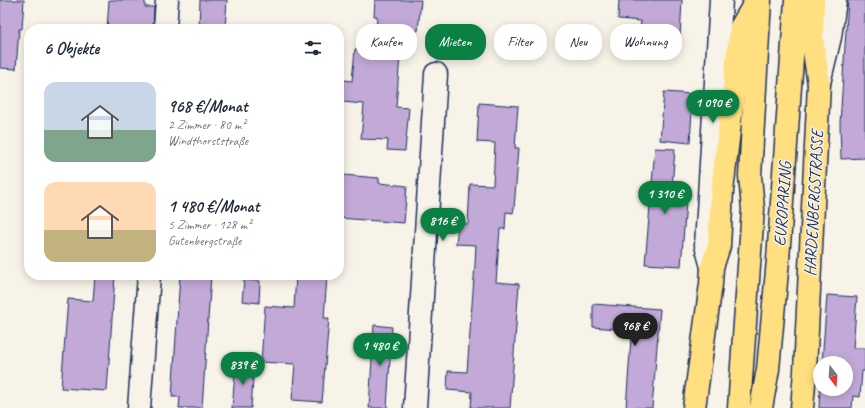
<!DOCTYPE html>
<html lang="de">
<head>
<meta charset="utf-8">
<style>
  :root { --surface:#fff; --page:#f2f2f3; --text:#1f2937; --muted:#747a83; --accent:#0b8043 }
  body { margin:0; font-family:Caveat,sans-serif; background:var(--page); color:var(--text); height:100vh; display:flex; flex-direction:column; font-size:15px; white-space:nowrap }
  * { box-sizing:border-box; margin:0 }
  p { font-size:13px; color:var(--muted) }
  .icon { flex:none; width:22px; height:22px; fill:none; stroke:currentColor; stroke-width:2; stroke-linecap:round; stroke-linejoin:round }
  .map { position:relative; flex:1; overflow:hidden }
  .sheet { position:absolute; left:24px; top:24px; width:320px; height:256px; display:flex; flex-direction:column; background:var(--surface); border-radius:16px; box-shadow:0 2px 10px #0003 }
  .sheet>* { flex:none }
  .hud { position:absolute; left:356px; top:24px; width:380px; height:36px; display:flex; gap:8px }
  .needle { width:26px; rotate:163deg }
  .controls { position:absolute; left:813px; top:356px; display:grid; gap:8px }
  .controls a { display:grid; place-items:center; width:40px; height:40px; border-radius:50%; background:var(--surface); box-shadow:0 2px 10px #0003; font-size:20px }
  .price { position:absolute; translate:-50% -34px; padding:0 9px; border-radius:14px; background:var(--accent); color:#fff; font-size:13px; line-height:26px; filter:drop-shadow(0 1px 2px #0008) }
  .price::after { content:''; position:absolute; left:50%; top:24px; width:12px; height:9px; margin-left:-6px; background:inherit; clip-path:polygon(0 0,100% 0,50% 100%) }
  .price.current { background:#222; color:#fff }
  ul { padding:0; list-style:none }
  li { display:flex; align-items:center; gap:12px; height:100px; padding:0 20px }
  li span { display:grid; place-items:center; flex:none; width:112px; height:80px; border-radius:12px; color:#555 }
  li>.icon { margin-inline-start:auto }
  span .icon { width:48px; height:48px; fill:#fffc; stroke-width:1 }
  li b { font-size:17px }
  h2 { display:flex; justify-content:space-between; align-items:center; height:48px; padding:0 20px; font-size:17px }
  .pill { padding:0 14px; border-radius:16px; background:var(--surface); box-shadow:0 2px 10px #0003; font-size:14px; line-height:36px }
  .pill.current { background:var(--accent); color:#fff }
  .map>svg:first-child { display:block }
  .building { fill:#c2a9d7; stroke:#1b2f5e }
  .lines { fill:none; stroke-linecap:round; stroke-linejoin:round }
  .minor-casing { stroke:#1b2f5e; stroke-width:25 }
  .major-casing { stroke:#1b2f5e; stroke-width:25 }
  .highway-casing { stroke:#1b2f5e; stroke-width:25 }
  .minor { stroke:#f7f3e8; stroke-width:22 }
  .major { stroke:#ffdf80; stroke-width:22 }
  .highway { stroke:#ffdf80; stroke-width:22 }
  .labels { text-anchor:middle; stroke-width:3; stroke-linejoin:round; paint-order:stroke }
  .street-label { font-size:17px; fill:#1b2f5e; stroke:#f7f3e8 }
</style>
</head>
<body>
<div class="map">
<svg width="865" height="408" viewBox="0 0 865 408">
  <rect width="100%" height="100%" fill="#f7f3e8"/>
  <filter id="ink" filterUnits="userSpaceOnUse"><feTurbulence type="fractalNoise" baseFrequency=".025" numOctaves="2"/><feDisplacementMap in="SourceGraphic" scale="8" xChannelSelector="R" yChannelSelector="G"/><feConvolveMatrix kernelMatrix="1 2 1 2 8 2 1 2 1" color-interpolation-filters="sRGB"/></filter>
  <g filter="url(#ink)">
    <path class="building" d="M0,0H24L22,29H19L16,69L0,68Z
      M109,0H145V7H154L153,29H107Z
      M200,0H227L225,29H199Z
      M375,0H421L418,31L402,30L396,107L409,108L405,151L387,150L388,140L361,139L364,104L342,102L344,80L352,81L355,49L375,51L377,16H374Z
      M619,0H682L680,37L672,36L671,48L644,45L639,40L641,21L618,19Z
      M848,0H865V158L841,159L840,123Z
      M664,92L693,94L690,143L660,140Z
      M479,103L518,106L515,148H519L514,208L513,213L506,212L505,229H500L496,282L519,284L510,408H471L472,392L447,390L448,371L467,372L475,264L476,245L456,244L458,223L468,224L470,184L493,185L495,143L477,142Z
      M655,148L675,149L671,201L686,202L681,266L645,264Z
      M343,175L379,178V183L407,186L404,223L339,218V180H343Z
      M95,275H115L107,391L61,388L68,299L93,301Z
      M180,275H211L202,408H179L180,397H172Z
      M296,275L327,276L324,318H329L322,402L292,400L295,364L261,362L265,306L294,308Z
      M244,280L260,281L259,303L242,301Z
      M827,295L857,297L853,348H865V371H862L860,397L853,396L852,408H819L820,389H846V363H822Z
      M593,304L660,309L652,408H626L631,338L628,337L629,330L593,327Z
      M374,325L392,327L387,408H369Z
      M236,363L254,365L251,408H232Z"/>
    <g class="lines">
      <g class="minor-casing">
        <path id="minor" d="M165,29L167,0
          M819,83L830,37L835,0
          M712,267L706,245L721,0
          M139,408L149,275
          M415,408L436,74"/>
      </g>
      <g class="major-casing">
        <path id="major" d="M694,408L711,284L712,267L719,246L722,191L741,27L757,0
          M802,408L805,371L819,84L812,38L813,0"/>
      </g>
      <g class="highway-casing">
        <path id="highway" d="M739,408L753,209L750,176L760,0
          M761,408L768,369L778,260L796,0"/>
      </g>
      <use href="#minor" class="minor"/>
      <use href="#major" class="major"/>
      <use href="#highway" class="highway"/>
    </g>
  </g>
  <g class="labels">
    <g class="street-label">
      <text transform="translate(813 203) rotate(-87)" y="6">HARDENBERGSTRASSE</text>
      <text transform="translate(782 204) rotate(-86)" y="6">EUROPARING</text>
    </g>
  </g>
</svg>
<div class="controls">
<a><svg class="needle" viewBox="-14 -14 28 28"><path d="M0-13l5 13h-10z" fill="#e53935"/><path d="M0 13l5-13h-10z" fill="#747a83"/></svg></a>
</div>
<b class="price" style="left:713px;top:124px">1 090 €</b>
<b class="price" style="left:665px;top:215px">1 310 €</b>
<b class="price" style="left:443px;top:242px">816 €</b>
<b class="price current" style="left:635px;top:347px">968 €</b>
<b class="price" style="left:380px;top:367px">1 480 €</b>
<b class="price" style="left:243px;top:386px">839 €</b>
<div class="hud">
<a class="pill">Kaufen</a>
<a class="pill current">Mieten</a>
<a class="pill">Filter</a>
<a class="pill">Neu</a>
<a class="pill">Wohnung</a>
</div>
<section class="sheet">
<h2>6 Objekte<svg class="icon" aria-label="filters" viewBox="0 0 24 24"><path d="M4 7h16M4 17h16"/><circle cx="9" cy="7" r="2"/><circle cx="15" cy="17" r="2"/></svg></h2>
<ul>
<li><span style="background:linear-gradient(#c9d6e8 60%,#7fa58c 0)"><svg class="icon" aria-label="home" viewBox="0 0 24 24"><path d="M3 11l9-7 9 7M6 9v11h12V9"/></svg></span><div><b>968 €/Monat</b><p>2 Zimmer · 80 m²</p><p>Windthorststraße</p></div></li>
<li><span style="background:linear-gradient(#ffd9b3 60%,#c2b280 0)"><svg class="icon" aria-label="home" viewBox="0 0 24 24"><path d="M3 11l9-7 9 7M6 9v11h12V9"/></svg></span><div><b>1 480 €/Monat</b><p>5 Zimmer · 128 m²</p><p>Gutenbergstraße</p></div></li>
</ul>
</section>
</div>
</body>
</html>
